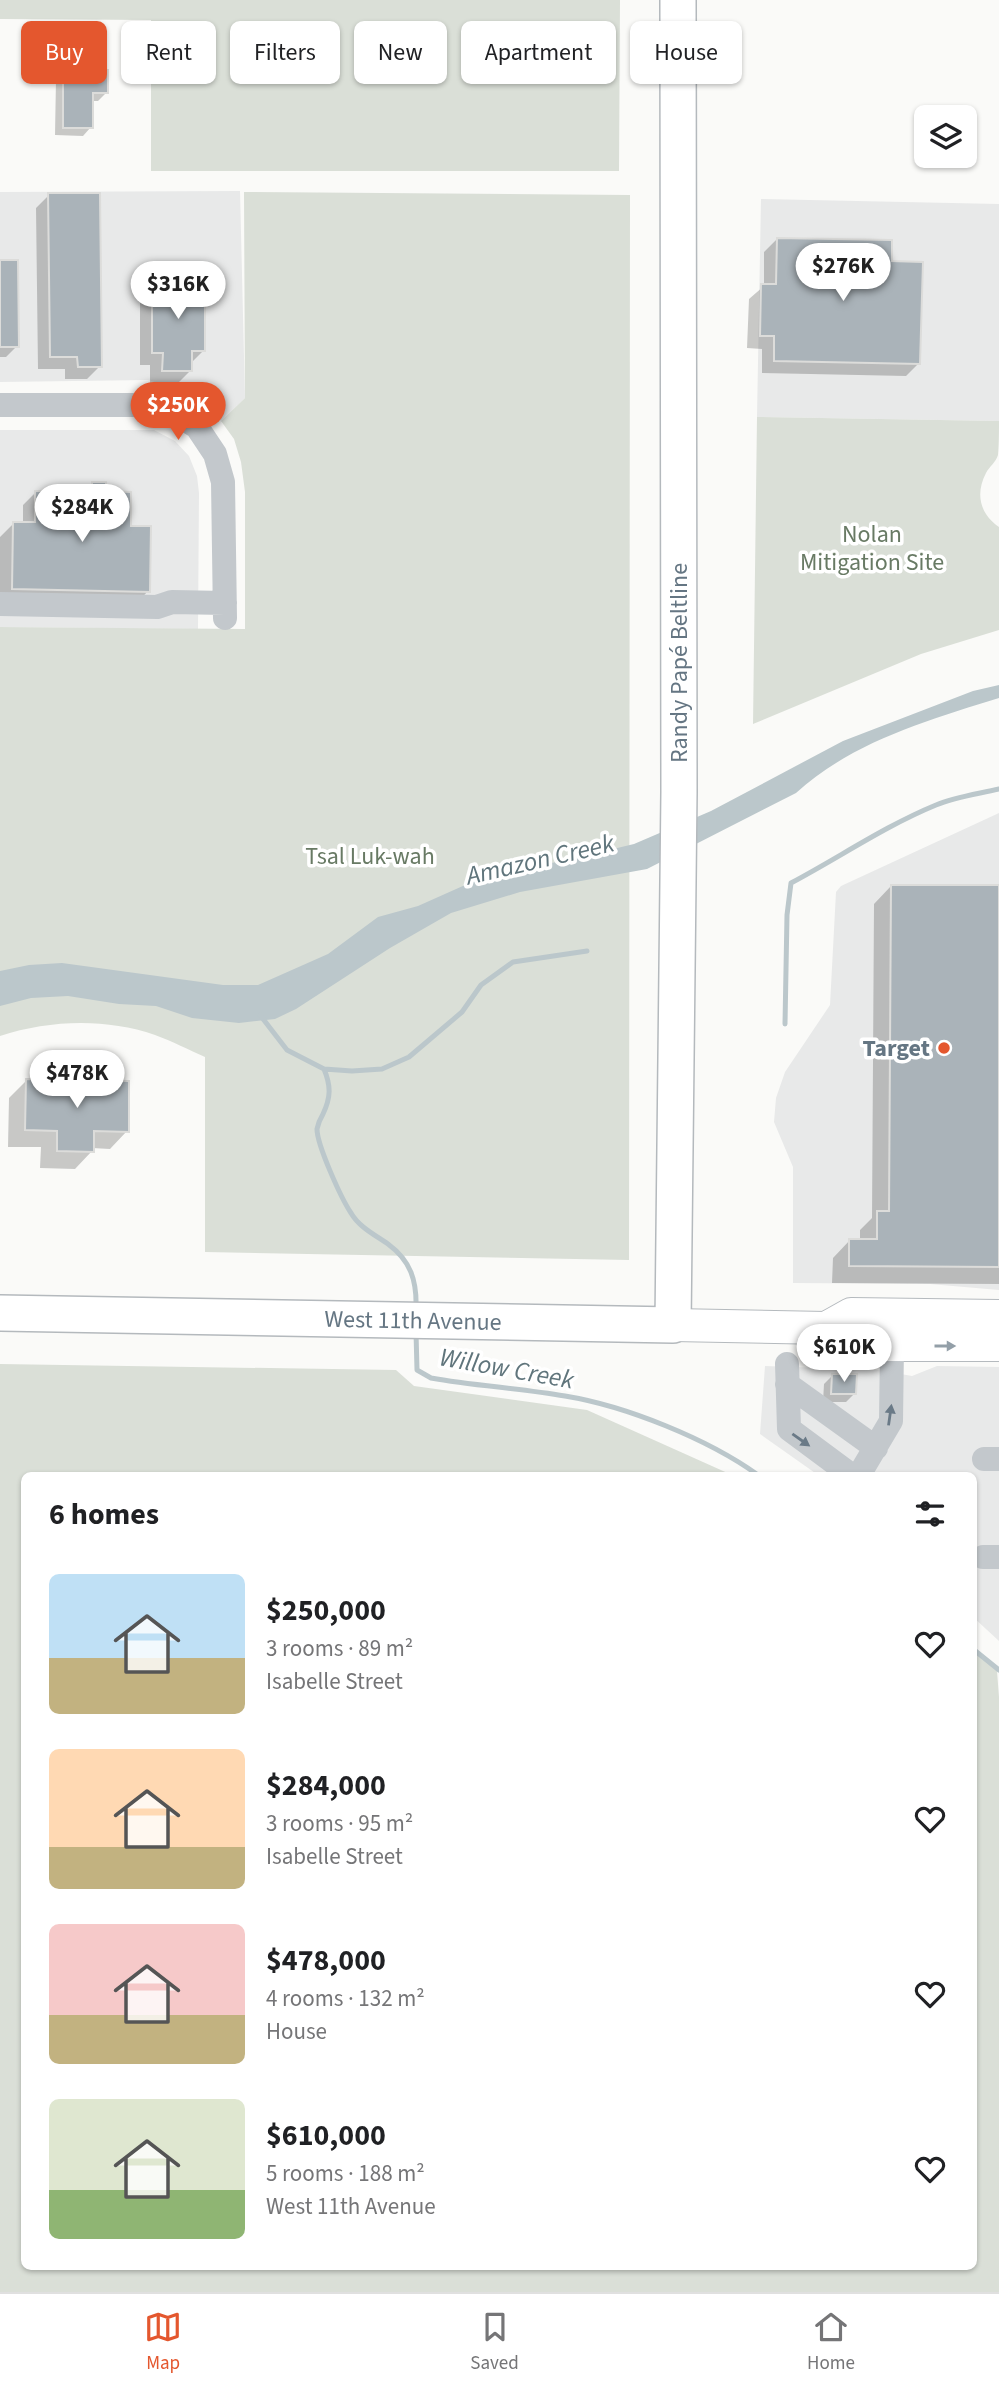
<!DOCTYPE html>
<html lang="en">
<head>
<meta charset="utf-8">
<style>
  :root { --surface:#fff; --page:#f2f2f2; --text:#202124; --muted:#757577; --line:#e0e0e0; --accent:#e4572e }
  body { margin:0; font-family:"Source Sans 3",sans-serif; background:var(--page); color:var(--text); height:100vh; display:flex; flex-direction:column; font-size:26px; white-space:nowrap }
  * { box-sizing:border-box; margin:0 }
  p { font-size:23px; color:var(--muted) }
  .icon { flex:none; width:38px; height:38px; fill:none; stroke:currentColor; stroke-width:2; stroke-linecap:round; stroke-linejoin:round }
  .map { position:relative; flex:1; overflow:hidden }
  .side { position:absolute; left:21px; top:1472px; width:956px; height:798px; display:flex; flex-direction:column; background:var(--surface); border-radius:10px; box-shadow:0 2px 5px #0004 }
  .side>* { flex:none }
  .guide { position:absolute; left:21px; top:21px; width:957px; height:63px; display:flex; gap:14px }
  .controls { position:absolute; left:914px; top:105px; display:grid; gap:14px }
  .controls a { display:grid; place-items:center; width:63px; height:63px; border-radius:10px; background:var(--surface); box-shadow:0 2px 5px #0004; font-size:35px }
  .price { position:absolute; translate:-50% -60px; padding:0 16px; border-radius:24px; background:#fff; color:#222; font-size:23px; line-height:46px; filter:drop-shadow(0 2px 4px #0008) }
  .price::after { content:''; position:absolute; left:50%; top:42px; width:21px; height:16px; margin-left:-10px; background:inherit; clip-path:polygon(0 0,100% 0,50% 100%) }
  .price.on { background:var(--accent); color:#fff }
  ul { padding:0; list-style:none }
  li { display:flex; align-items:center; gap:21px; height:175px; padding:0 28px }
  li span { display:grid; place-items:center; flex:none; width:196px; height:140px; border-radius:10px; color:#555 }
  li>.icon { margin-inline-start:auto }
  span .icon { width:84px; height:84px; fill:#fffc; stroke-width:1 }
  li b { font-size:30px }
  h2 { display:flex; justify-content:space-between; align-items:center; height:84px; padding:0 28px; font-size:30px }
  .tag { padding:0 24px; border-radius:10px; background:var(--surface); box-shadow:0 2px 5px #0004; font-size:24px; line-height:63px }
  .tag.on { background:var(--accent); color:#fff }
  .tabs { display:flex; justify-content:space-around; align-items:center; height:98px; border-top:2px solid var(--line); background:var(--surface); font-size:19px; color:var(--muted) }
  .tabs a { display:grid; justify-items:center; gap:4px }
  .tabs .on { color:var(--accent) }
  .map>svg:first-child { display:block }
  .built { fill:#e8e9e9 }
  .green { fill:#dadfd7 }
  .water { fill:#bbc7cb }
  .shadow { fill:#0003 }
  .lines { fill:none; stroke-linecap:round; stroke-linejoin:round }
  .stream { stroke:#bbc7cb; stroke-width:5 }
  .building { fill:#aab3b9; stroke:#dcdcda; stroke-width:2 }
  .major-casing { stroke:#b5babe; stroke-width:34 }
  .highway-casing { stroke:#b4b9bd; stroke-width:38 }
  .minor { stroke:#c3c8cc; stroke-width:24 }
  .major { stroke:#fff; stroke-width:32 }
  .highway { stroke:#fff; stroke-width:35 }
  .oneway { fill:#939fa8 }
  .oneway2 { fill:#6a7a87 }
  .poi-dot { fill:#e4572e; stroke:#fff; stroke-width:2.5 }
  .labels { text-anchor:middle; stroke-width:7; stroke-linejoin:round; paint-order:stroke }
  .park-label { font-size:24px; fill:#687a64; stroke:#fff }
  .street-label { font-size:24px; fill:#657683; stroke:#fff }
  .poi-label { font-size:24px; font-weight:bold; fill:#657683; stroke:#fff; text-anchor:end }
  .water-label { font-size:26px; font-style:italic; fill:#60757c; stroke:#fff }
</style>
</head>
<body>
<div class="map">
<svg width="999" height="2292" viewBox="0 0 999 2292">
  <rect width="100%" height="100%" fill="#fafaf8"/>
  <path class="built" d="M240,191L245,398L221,421L208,405L194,396L172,387L148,380L0,382V192Z
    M761,199L999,204V421L757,417Z
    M0,430H154L175,441L189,456L197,476L199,493L198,629L0,627Z
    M999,813V1290L930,1284L793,1283V1167L774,1122L776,1098L785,1072L830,1005L836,892L841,886Z
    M765,1366L878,1370L912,1376L937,1366L999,1367V1641L973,1617V1475H818L760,1434Z"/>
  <path class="green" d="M0,0H620L619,171H151V20L0,19Z
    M244,192L630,195L629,1260L205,1252V1057C189,1050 172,1041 155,1035C105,1018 50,1020 0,1036V627L245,629V492L241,462L234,439L221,421L245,398Z
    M757,417L999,421C999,432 999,445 998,455C996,462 989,467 986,473C975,494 980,514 999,527V630L921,654L753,724Z
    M0,1364L396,1370L414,1386L587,1410L732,1475H24V2266H973V1650L997,1671L999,1697V2292H0Z"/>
  <path class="water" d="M999,685V698C928,720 852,742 796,793L647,869L520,892L451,913L390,948L296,1009L275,1019L239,1023L192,1018L156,1006L119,1004L68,996L31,998L0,1006V971L29,965L62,963L223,985H258L328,954L378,917L418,906L492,873L563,861L634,844L711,811L843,741L973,691Z"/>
  <path class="shadow" d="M64,71L106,93L98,101H92L91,127L83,136L55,135L56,79Z
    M49,195L100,366L87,379H65V369H38L36,208Z
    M777,239L890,263L919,363L906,376L762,373V349L747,348L749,299L764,286V252Z
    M0,262L17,346L6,357H0Z
    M153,279L203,351L190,364V371L177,384H150V365H140V292Z
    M93,484L129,527L148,591L136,604L0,602V537L13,524H23V505L36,492L84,493Z
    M891,886L999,887V1284L832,1283L833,1258L850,1240H860V1230L872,1218L874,904Z
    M26,1081L127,1131L110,1149L92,1148V1151L75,1169L40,1168L41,1147H8L9,1098Z
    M832,1376L855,1393L846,1402H823L824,1384Z"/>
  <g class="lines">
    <path class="stream" d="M260,1015L287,1050L324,1069C331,1086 331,1097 323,1114C320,1119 318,1124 317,1129C317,1145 341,1198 351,1213C359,1227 375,1235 388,1244C411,1261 417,1281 416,1309
      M785,1024L787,915L791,883C840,857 885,826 936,805C955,797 978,794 999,789
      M324,1069L352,1071L382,1069L409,1057L462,1012L481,985L513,962L587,951
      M416,1332L417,1370L431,1378C475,1386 520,1388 565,1396C626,1406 708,1439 758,1475
      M973,1649L999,1670"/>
  </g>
  <path class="building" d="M63,69L108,70V93H93V128H63Z
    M48,193H100L102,367H78L77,357H50Z
    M777,238L892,240V261L923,262L920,364L774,361V336H760L761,284H776Z
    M0,260H18L19,347H0Z
    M152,277L205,278V351H192V371H162L163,353H152Z
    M92,482H106V491L131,492V526H151L150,592L12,589L13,522H35V491H92Z
    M891,885H999V1267L849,1266V1239H877V1211H889Z
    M26,1079L129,1081V1132L94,1131V1152L57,1151V1131L25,1130Z
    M832,1374H857L856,1394H831Z"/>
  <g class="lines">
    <g class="major-casing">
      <path id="major" d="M673,1325L826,1328L851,1314L999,1316
        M826,1328L850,1345H999"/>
    </g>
    <g class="highway-casing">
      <g id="highway">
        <path id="s1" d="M0,1313L673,1325L679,792L678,0"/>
      </g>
    </g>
    <path class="minor" d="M0,405H136L166,408L197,427L215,454L223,482L225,618
      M0,604L157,607L172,602L225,603
      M787,1364L789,1429L851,1475
      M787,1384L876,1448
      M984,1459H999
      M859,1475L891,1421L892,1346
      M983,1557H999"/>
    <use href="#major" class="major"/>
    <use href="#highway" class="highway"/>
  </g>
  <defs><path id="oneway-solid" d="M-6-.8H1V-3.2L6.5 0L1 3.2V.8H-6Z" transform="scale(1.75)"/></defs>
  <use class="oneway" href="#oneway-solid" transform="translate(945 1346)"/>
  <g class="oneway2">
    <use href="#oneway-solid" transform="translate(890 1415) rotate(-82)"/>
    <use href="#oneway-solid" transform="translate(801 1440) rotate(35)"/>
  </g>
  <circle class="poi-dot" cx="944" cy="1048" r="7"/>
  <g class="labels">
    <g class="park-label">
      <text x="872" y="542">Nolan<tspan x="872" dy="28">Mitigation Site</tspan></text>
      <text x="370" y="864">Tsal Luk-wah</text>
    </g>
    <g class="street-label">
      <text transform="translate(679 663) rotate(-90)" y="8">Randy Papé Beltline</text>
      <text dy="8" stroke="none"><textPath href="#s1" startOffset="413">West 11th Avenue</textPath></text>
    </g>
    <g class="poi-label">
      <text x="930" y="1056">Target</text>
    </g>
    <g class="water-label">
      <text transform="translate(540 859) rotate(-13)" y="9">Amazon Creek</text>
      <text transform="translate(507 1368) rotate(10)" y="9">Willow Creek</text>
    </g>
  </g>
</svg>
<div class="controls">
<a><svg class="icon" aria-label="layers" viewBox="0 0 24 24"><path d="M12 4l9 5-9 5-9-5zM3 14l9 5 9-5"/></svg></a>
</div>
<b class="price" style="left:843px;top:303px">$276K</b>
<b class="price" style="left:178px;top:321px">$316K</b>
<b class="price on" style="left:178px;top:442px">$250K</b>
<b class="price" style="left:82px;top:544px">$284K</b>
<b class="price" style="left:77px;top:1110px">$478K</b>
<b class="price" style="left:844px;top:1384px">$610K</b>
<div class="guide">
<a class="tag on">Buy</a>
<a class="tag">Rent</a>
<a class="tag">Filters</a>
<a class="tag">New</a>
<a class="tag">Apartment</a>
<a class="tag">House</a>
</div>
<section class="side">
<h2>6 homes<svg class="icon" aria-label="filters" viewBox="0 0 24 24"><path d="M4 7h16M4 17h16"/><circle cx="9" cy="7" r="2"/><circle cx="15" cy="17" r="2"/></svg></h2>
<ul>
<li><span style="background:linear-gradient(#bfe0f5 60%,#c2b280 0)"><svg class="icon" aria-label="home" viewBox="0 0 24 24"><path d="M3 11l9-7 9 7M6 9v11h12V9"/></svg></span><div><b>$250,000</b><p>3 rooms · 89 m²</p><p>Isabelle Street</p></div><svg class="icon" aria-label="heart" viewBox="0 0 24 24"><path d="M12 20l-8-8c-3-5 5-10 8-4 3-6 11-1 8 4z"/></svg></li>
<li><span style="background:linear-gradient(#ffd9b3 70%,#c2b280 0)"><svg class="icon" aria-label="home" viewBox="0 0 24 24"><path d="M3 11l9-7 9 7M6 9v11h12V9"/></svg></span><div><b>$284,000</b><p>3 rooms · 95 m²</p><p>Isabelle Street</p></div><svg class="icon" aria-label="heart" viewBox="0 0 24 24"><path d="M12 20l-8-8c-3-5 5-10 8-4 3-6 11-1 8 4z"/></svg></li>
<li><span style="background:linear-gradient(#f6c9c9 65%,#c2b280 0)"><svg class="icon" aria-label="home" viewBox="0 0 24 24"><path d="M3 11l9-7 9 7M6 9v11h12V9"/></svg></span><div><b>$478,000</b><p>4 rooms · 132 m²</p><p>House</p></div><svg class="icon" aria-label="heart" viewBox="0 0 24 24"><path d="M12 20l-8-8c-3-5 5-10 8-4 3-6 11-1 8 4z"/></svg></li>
<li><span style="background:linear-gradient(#dfe7d0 65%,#8fb573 0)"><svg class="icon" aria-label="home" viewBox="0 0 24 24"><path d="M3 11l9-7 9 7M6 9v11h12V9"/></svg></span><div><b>$610,000</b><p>5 rooms · 188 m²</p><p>West 11th Avenue</p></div><svg class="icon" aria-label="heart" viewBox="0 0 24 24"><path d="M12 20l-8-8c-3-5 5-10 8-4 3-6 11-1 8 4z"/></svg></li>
</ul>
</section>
</div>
<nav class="tabs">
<a class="on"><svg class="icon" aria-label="map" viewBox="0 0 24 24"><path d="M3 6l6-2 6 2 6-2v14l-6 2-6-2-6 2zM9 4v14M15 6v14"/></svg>Map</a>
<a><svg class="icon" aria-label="saved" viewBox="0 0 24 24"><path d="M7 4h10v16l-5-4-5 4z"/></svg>Saved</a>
<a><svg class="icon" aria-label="home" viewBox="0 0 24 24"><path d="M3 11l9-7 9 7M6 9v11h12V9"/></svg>Home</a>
</nav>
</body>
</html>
